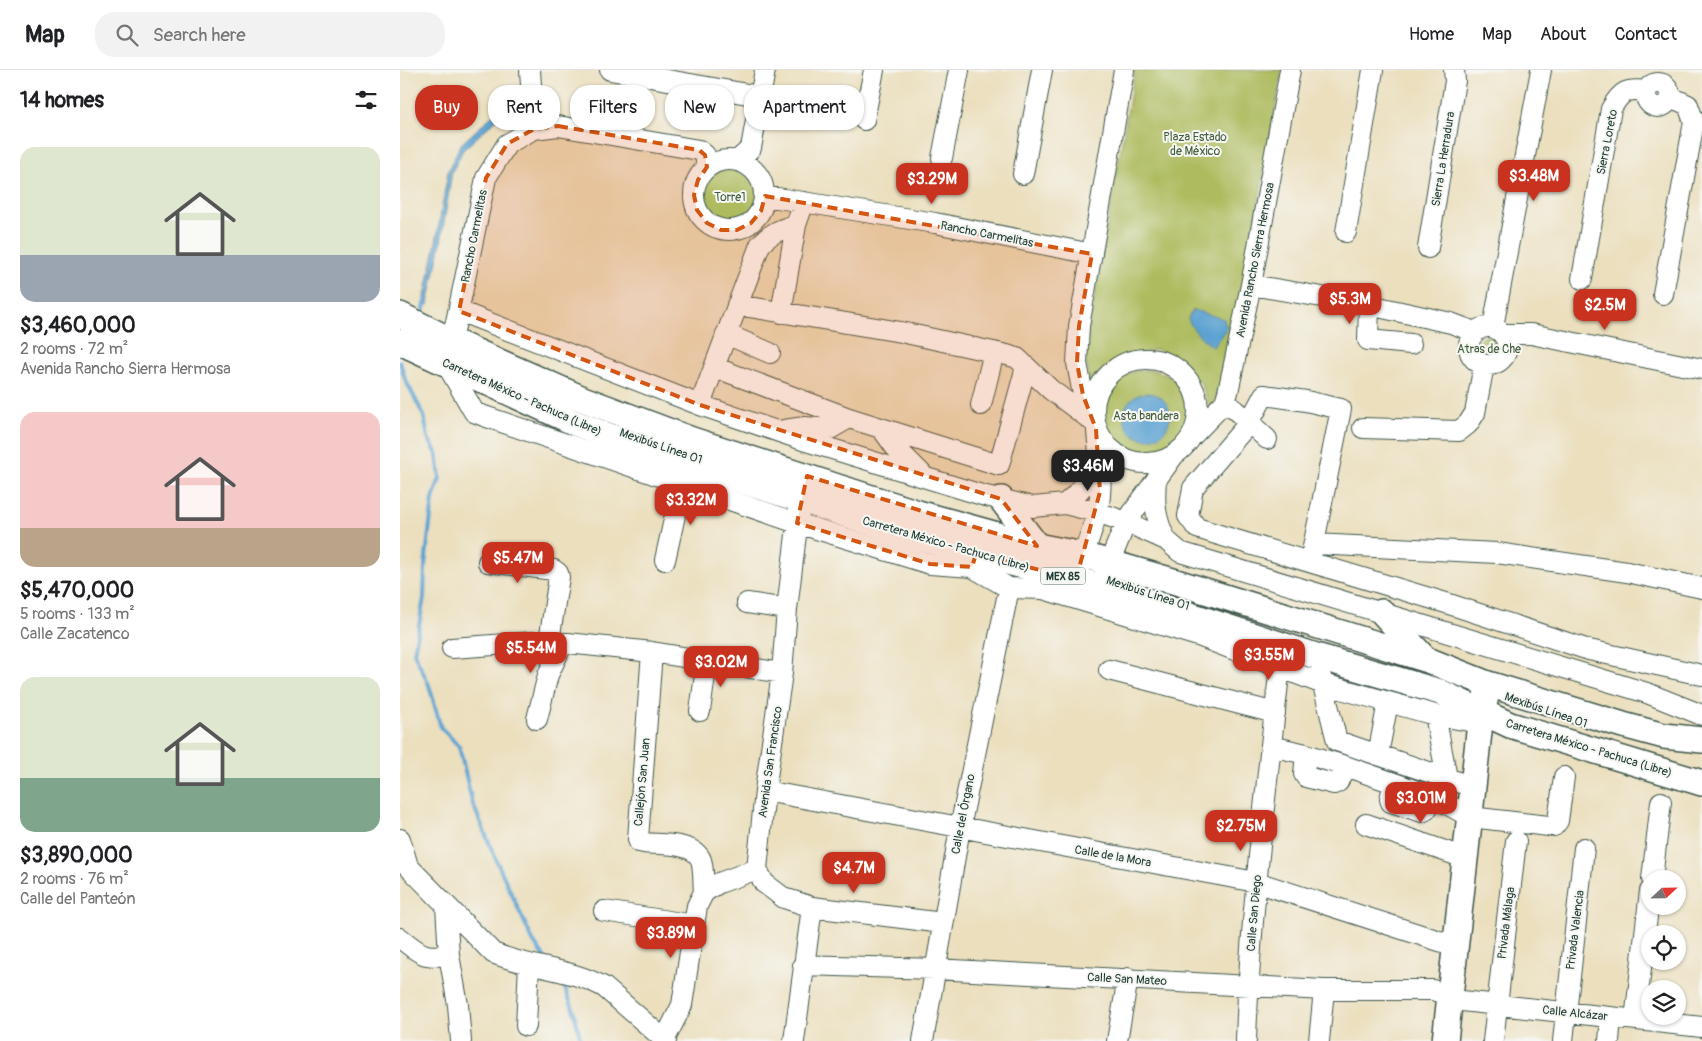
<!DOCTYPE html>
<html lang="en">
<head>
<meta charset="utf-8">
<style>
  :root { --surface:#fff; --page:#f2f2f2; --text:#202124; --muted:#757577; --line:#e0e0e0; --accent:#c8321e }
  body { margin:0; font-family:Pangolin,sans-serif; background:var(--page); color:var(--text); height:100vh; display:flex; flex-direction:column; font-size:19px; white-space:nowrap }
  * { box-sizing:border-box; margin:0 }
  p { font-size:16px; color:var(--muted) }
  .icon { flex:none; width:28px; height:28px; fill:none; stroke:currentColor; stroke-width:2; stroke-linecap:round; stroke-linejoin:round }
  .map { position:relative; flex:1; overflow:hidden }
  .panel { display:flex; flex-direction:column; background:var(--surface); width:400px }
  .panel>* { flex:none }
  .guide { position:absolute; left:15px; top:15px; width:475px; height:45px; display:flex; gap:10px }
  .needle { width:32px; rotate:68deg }
  .controls { position:absolute; left:1241px; top:800px; display:grid; gap:10px }
  .controls a { display:grid; place-items:center; width:45px; height:45px; border-radius:50%; background:var(--surface); box-shadow:0 1px 4px #0004; font-size:25px }
  .price { position:absolute; translate:-50% -42px; padding:0 11px; border-radius:10px; background:var(--accent); color:#fff; font-size:16px; line-height:32px; filter:drop-shadow(0 1px 2px #0008) }
  .price::after { content:''; position:absolute; left:50%; top:30px; width:15px; height:11px; margin-left:-8px; background:inherit; clip-path:polygon(0 0,100% 0,50% 100%) }
  .price.active { background:#222; color:#fff }
  ul { padding:0; list-style:none }
  li { display:grid; align-content:center; gap:10px; height:265px; padding:0 20px }
  li span { display:grid; place-items:center; height:155px; border-radius:15px; color:#555 }
  li>.icon { margin-inline-start:auto }
  span .icon { width:90px; height:90px; fill:#fffc; stroke-width:1 }
  li b { font-size:21px }
  h2 { display:flex; justify-content:space-between; align-items:center; height:60px; padding:0 20px; font-size:21px }
  .chip { padding:0 18px; border-radius:20px; background:var(--surface); box-shadow:0 1px 4px #0004; font-size:18px; line-height:45px }
  .chip.active { background:var(--accent); color:#fff }
  header { display:flex; align-items:center; gap:30px; box-sizing:border-box; height:70px; padding:0 25px; background:var(--surface); border-bottom:1px solid var(--line) }
  header strong { font-size:24px }
  nav { display:flex; gap:28px; margin-inline-start:auto; font-size:18px }
  .search { width:350px; height:45px; background:var(--page); display:flex; align-items:center; gap:12px; box-sizing:border-box; padding:0 18px; border-radius:20px; color:var(--muted); font-size:19px }
  main { display:flex; flex:1; min-height:0 }
  .map>svg:first-child { display:block }
  .green { fill:#aebc5f; stroke:#667c4a }
  .water { fill:#5ca2d2; stroke:#3e7083 }
  .lines { fill:none; stroke-linecap:round; stroke-linejoin:round }
  .stream { stroke:#5ca2d2; stroke-width:4 }
  .minor-casing { stroke:#3e5549; stroke-width:22 }
  .major-casing { stroke:#3e5549; stroke-width:28 }
  .minor { stroke:#fff; stroke-width:20 }
  .major { stroke:#fff; stroke-width:25 }
  .marked { fill:#d45610; fill-opacity:0.2; stroke:#d45610; stroke-width:4; stroke-dasharray:10 6; stroke-linejoin:round }
  .labels { text-anchor:middle; stroke-width:4; stroke-linejoin:round; paint-order:stroke }
  .shield { fill:#f6f6f2; stroke:#60746d; stroke-width:1 }
  .shield-label { font-size:11px; font-weight:bold; fill:#1f3d34 }
  .park-label { font-size:12px; fill:#435d3f; stroke:#f6f6f2 }
  .street-label { font-size:12px; fill:#1f3d34; stroke:#f6f6f2 }
</style>
</head>
<body>
<header>
<strong>Map</strong>
<div class="search"><svg class="icon" aria-label="search" viewBox="0 0 24 24"><circle cx="10" cy="10" r="6"/><path d="M15 15l6 6"/></svg>Search here</div>
<nav><a>Home</a><a>Map</a><a>About</a><a>Contact</a></nav>
</header>
<main>
<section class="panel">
<h2>14 homes<svg class="icon" aria-label="filters" viewBox="0 0 24 24"><path d="M4 7h16M4 17h16"/><circle cx="9" cy="7" r="2"/><circle cx="15" cy="17" r="2"/></svg></h2>
<ul>
<li><span style="background:linear-gradient(#dfe7d0 70%,#9aa5b1 0)"><svg class="icon" aria-label="home" viewBox="0 0 24 24"><path d="M3 11l9-7 9 7M6 9v11h12V9"/></svg></span><div><b>$3,460,000</b><p>2 rooms · 72 m²</p><p>Avenida Rancho Sierra Hermosa</p></div></li>
<li><span style="background:linear-gradient(#f6c9c9 75%,#b9a48a 0)"><svg class="icon" aria-label="home" viewBox="0 0 24 24"><path d="M3 11l9-7 9 7M6 9v11h12V9"/></svg></span><div><b>$5,470,000</b><p>5 rooms · 133 m²</p><p>Calle Zacatenco</p></div></li>
<li><span style="background:linear-gradient(#dfe7d0 65%,#7fa58c 0)"><svg class="icon" aria-label="home" viewBox="0 0 24 24"><path d="M3 11l9-7 9 7M6 9v11h12V9"/></svg></span><div><b>$3,890,000</b><p>2 rooms · 76 m²</p><p>Calle del Panteón</p></div></li>
</ul>
</section>
<div class="map">
<svg width="1302" height="971" viewBox="0 0 1302 971">
  <rect width="100%" height="100%" fill="#f6f6f2"/>
  <filter id="ink" filterUnits="userSpaceOnUse"><feTurbulence type="fractalNoise" baseFrequency=".02" numOctaves="2"/><feDisplacementMap in="SourceGraphic" scale="10" xChannelSelector="R" yChannelSelector="G"/><feConvolveMatrix kernelMatrix="1 2 1 2 8 2 1 2 1" color-interpolation-filters="sRGB"/></filter>
  <filter id="wash" filterUnits="userSpaceOnUse"><feTurbulence type="fractalNoise" baseFrequency=".0096" numOctaves="4" result="noise"/><feDisplacementMap in="SourceGraphic" scale="20" xChannelSelector="R" yChannelSelector="G"/><feGaussianBlur stdDeviation="1.12" result="paint"/><feColorMatrix in="noise" values="0 0 0 0 0 0 0 0 0 0 0 0 0 0 0 0 0 1.4 0 .05"/><feComposite in="paint" operator="in"/></filter>
  <g filter="url(#wash)">
    <rect width="100%" height="100%" fill="#ebdfbe"/>
    <path class="green" d="M735,0H882L829,296L811,340L801,314L785,297L757,279L713,292L689,313L685,280Z
      M302 127a28 28 0 1 1 56 0a28 28 0 1 1-56 0Z
      M1076 279a13 13 0 1 1 26 0a13 13 0 1 1-26 0Z
      M701 345a45 45 0 1 1 90 0a45 45 0 1 1-90 0Z"/>
    <path class="water" d="M124,20L122,26L63,80L52,102L41,172L28,235H23L36,172L48,101L60,75L118,22Z
      M793,240L824,249L825,255L828,256L813,277C804,270 791,260 788,248Z
      M724 346a23 23 0 1 1 46 0a23 23 0 1 1-46 0Z"/>
    <g class="lines">
      <path class="stream" d="M23,242L26,230
        M0,292L5,309L24,346L28,368L37,384L40,408L33,429L25,495L24,528L14,583L29,615L41,658L59,676L72,732L97,792L133,871L146,890
        M161,909L173,938L181,971"/>
    </g>
  </g>
  <g filter="url(#ink)">
    <g class="lines">
      <g class="minor-casing">
        <path id="minor" d="M130,0L134,59
          M210,0L359,26
          M1246 25a12 12 0 1 1 24 0a12 12 0 1 1-24 0Z
          M464,50L474,0
          M542,88L559,0
          M294 125a35 35 0 1 1 70 0a35 35 0 1 1-70 0Z
          M337,91L351,78L365,0
          M623,104L642,0
          M365,126L535,153L692,184
          M946,162L973,0
          M1028,178L1055,11L1054,0
          M1182,209L1211,39C1221,21 1227,18 1247,21
          M851,215L969,235L1051,253L1075,262
          M1263,224L1294,52L1288,35L1271,27
          M337,235L501,262L607,285L617,288L651,320L695,353
          M969,235L968,270L1011,274
          M59,241L300,335L406,371L582,425L633,437L665,434L697,442L726,452L766,470L780,482L1247,623L1302,645
          M381,243L396,155
          M1069 276a19 19 0 1 1 38 0a19 19 0 1 1-38 0Z
          M1093,257L1141,0
          M326,264L370,283
          M1104,264H1131L1302,299
          M52,271L86,108L107,74L134,59L158,56L299,80L305,85L307,97
          M694 341a52 52 0 1 1 104 0a52 52 0 1 1-104 0Z
          M46,293L74,342L84,346L397,453L530,494L572,497L609,518L643,519L801,567L923,614L1035,645L1080,653
          M314,297L449,348L599,395L626,297
          M825,332L839,343L867,369
          M300,335L360,175C370,163 381,159 396,155L404,132
          M581,335L594,282
          M694,346L683,325L677,293L679,256L724,0
          M963,358L1059,361L1068,354L1075,343L1084,295
          M482,359L495,377L522,404
          M384,360L405,357L430,359L449,348
          M792,366L825,332L828,322L851,215L890,0
          M756,410C754,434 755,448 766,470
          M665,434C683,419 689,410 698,389
          M914,474L1097,483L1227,502L1302,518
          M265,490L282,414
          M88,492L154,500L158,503L159,507L149,571
          M910,492L941,339L906,331L864,325L849,353L793,418L788,446L797,458L816,464L1046,533L1189,580L1302,605
          M679,499C684,481 692,462 697,443C704,417 699,388 697,361
          M704,506L726,452L774,385
          M347,533L387,539
          M52,578L149,571L252,582L382,603
          M252,582L238,769L239,772L244,773C261,775 294,772 301,790C304,799 303,812 304,822
          M709,600L875,643
          M920,603L937,671L1073,717
          M300,641L307,591
          M1035,645L1047,708
          M137,649L148,605L163,573
          M871,676L906,684L945,696L1034,727L1070,747L1149,756H1154L1158,751L1164,707
          M906,684L904,704L906,707L934,714L938,712L945,696
          M978,685L988,632
          M994,713L990,729L991,732L1022,742L1026,740L1034,727
          M365,721L856,812L1055,876
          M966,754L1065,788
          M0,769L8,796
          M0,788L93,883C129,898 169,898 204,917L266,971
          M357,799L365,721L382,603L387,539L399,440
          M357,799L364,813L384,828L412,837L543,853
          M1252,809L1261,732
          M304,822L319,813L357,799
          M46,836L49,885L58,935L61,971
          M204,841L294,855
          M0,868C21,884 22,888 49,885
          M403,895L535,899L924,920H1033L1062,931L1302,957
          M1235,950L1250,821
          M126,956L129,894
          M264,971L282,935L297,836L304,822
          M394,971L412,837
          M523,971L560,758L609,518
          M717,971L728,908
          M846,971C850,845 866,721 880,596
          M919,971L924,920
          M1093,971L1116,771
          M1163,971L1184,778
          M1209,971L1211,947"/>
      </g>
      <g class="major-casing">
        <path id="major" d="M0,245L52,271L183,329L292,370L518,443L637,476L683,485L773,511L1025,589L1088,614L1223,655L1264,666L1302,670
          M0,272L175,353L238,377L506,464L576,484L701,516L916,586L1040,622L1110,655L1302,713
          M601,429L637,476
          M982,542L1025,589
          M1045,971L1080,653L1086,626"/>
      </g>
      <use href="#minor" class="minor"/>
      <use href="#major" class="major"/>
    </g>
  </g>
  <path class="marked" d="M158,56L299,80L305,85L307,97L298,110L294,125L297,140L307,153L321,160H337L351,153L361,141L365,126L692,184L679,256L677,293L683,325L696,359L700,422L676,509L576,484L572,497L530,494L397,453L407,406L637,476L601,429L300,335L59,241L86,108L107,74L134,59Z"/>
  <g class="labels">
    <rect class="shield" x="640.5" y="497.5" width="45" height="17" rx="4"/>
    <g class="shield-label">
      <text x="663" y="510">MEX 85</text>
    </g>
    <g class="park-label">
      <text x="795" y="71">Plaza Estado<tspan x="795" dy="14">de México</tspan></text>
      <text x="330" y="131">Torre1</text>
      <text x="1089" y="283">Atras de Che</text>
      <text x="746" y="350">Asta bandera</text>
    </g>
    <g class="street-label">
      <text transform="translate(1207 72) rotate(-79)" y="4">Sierra Loreto</text>
      <text transform="translate(1043 89) rotate(-81)" y="4">Sierra La Herradura</text>
      <text transform="translate(587 164) rotate(11)" y="4">Rancho Carmelitas</text>
      <text transform="translate(74 166) rotate(-79)" y="4">Rancho Carmelitas</text>
      <text transform="translate(855 190) rotate(-79)" y="4">Avenida Rancho Sierra Hermosa</text>
      <text transform="translate(122 327) rotate(24)" y="4">Carretera México - Pachuca (Libre)</text>
      <text transform="translate(261 376) rotate(19)" y="4">Mexibús Línea 01</text>
      <text transform="translate(546 474) rotate(16)" y="4">Carretera México - Pachuca (Libre)</text>
      <text transform="translate(748 523) rotate(18)" y="4">Mexibús Línea 01</text>
      <text transform="translate(1146 640) rotate(19)" y="4">Mexibús Línea 01</text>
      <text transform="translate(1189 678) rotate(17)" y="4">Carretera México - Pachuca (Libre)</text>
      <text transform="translate(370 692) rotate(-82)" y="4">Avenida San Francisco</text>
      <text transform="translate(242 712) rotate(-85)" y="4">Callejón San Juan</text>
      <text transform="translate(563 744) rotate(-79)" y="4">Calle del Órgano</text>
      <text transform="translate(713 786) rotate(10)" y="4">Calle de la Mora</text>
      <text transform="translate(854 843) rotate(-85)" y="4">Calle San Diego</text>
      <text transform="translate(1106 853) rotate(-83)" y="4">Privada Málaga</text>
      <text transform="translate(1175 860) rotate(-83)" y="4">Privada Valencia</text>
      <text transform="translate(727 909) rotate(3)" y="4">Calle San Mateo</text>
      <text transform="translate(1175 943) rotate(6)" y="4">Calle Alcázar</text>
    </g>
  </g>
</svg>
<div class="controls">
<a><svg class="needle" viewBox="-14 -14 28 28"><path d="M0-13l5 13h-10z" fill="#e53935"/><path d="M0 13l5-13h-10z" fill="#757577"/></svg></a>
<a><svg class="icon" aria-label="locate" viewBox="0 0 24 24"><circle cx="12" cy="12" r="6"/><path d="M12 2v4M12 18v4M2 12h4M18 12h4"/></svg></a>
<a><svg class="icon" aria-label="layers" viewBox="0 0 24 24"><path d="M12 4l9 5-9 5-9-5zM3 14l9 5 9-5"/></svg></a>
</div>
<b class="price" style="left:1134px;top:132px">$3.48M</b>
<b class="price" style="left:532px;top:135px">$3.29M</b>
<b class="price" style="left:950px;top:255px">$5.3M</b>
<b class="price" style="left:1205px;top:261px">$2.5M</b>
<b class="price active" style="left:688px;top:422px">$3.46M</b>
<b class="price" style="left:291px;top:456px">$3.32M</b>
<b class="price" style="left:118px;top:514px">$5.47M</b>
<b class="price" style="left:131px;top:604px">$5.54M</b>
<b class="price" style="left:869px;top:611px">$3.55M</b>
<b class="price" style="left:321px;top:618px">$3.02M</b>
<b class="price" style="left:1021px;top:754px">$3.01M</b>
<b class="price" style="left:841px;top:782px">$2.75M</b>
<b class="price" style="left:454px;top:824px">$4.7M</b>
<b class="price" style="left:271px;top:889px">$3.89M</b>
<div class="guide">
<a class="chip active">Buy</a>
<a class="chip">Rent</a>
<a class="chip">Filters</a>
<a class="chip">New</a>
<a class="chip">Apartment</a>
</div>
</div>
</main>
</body>
</html>
